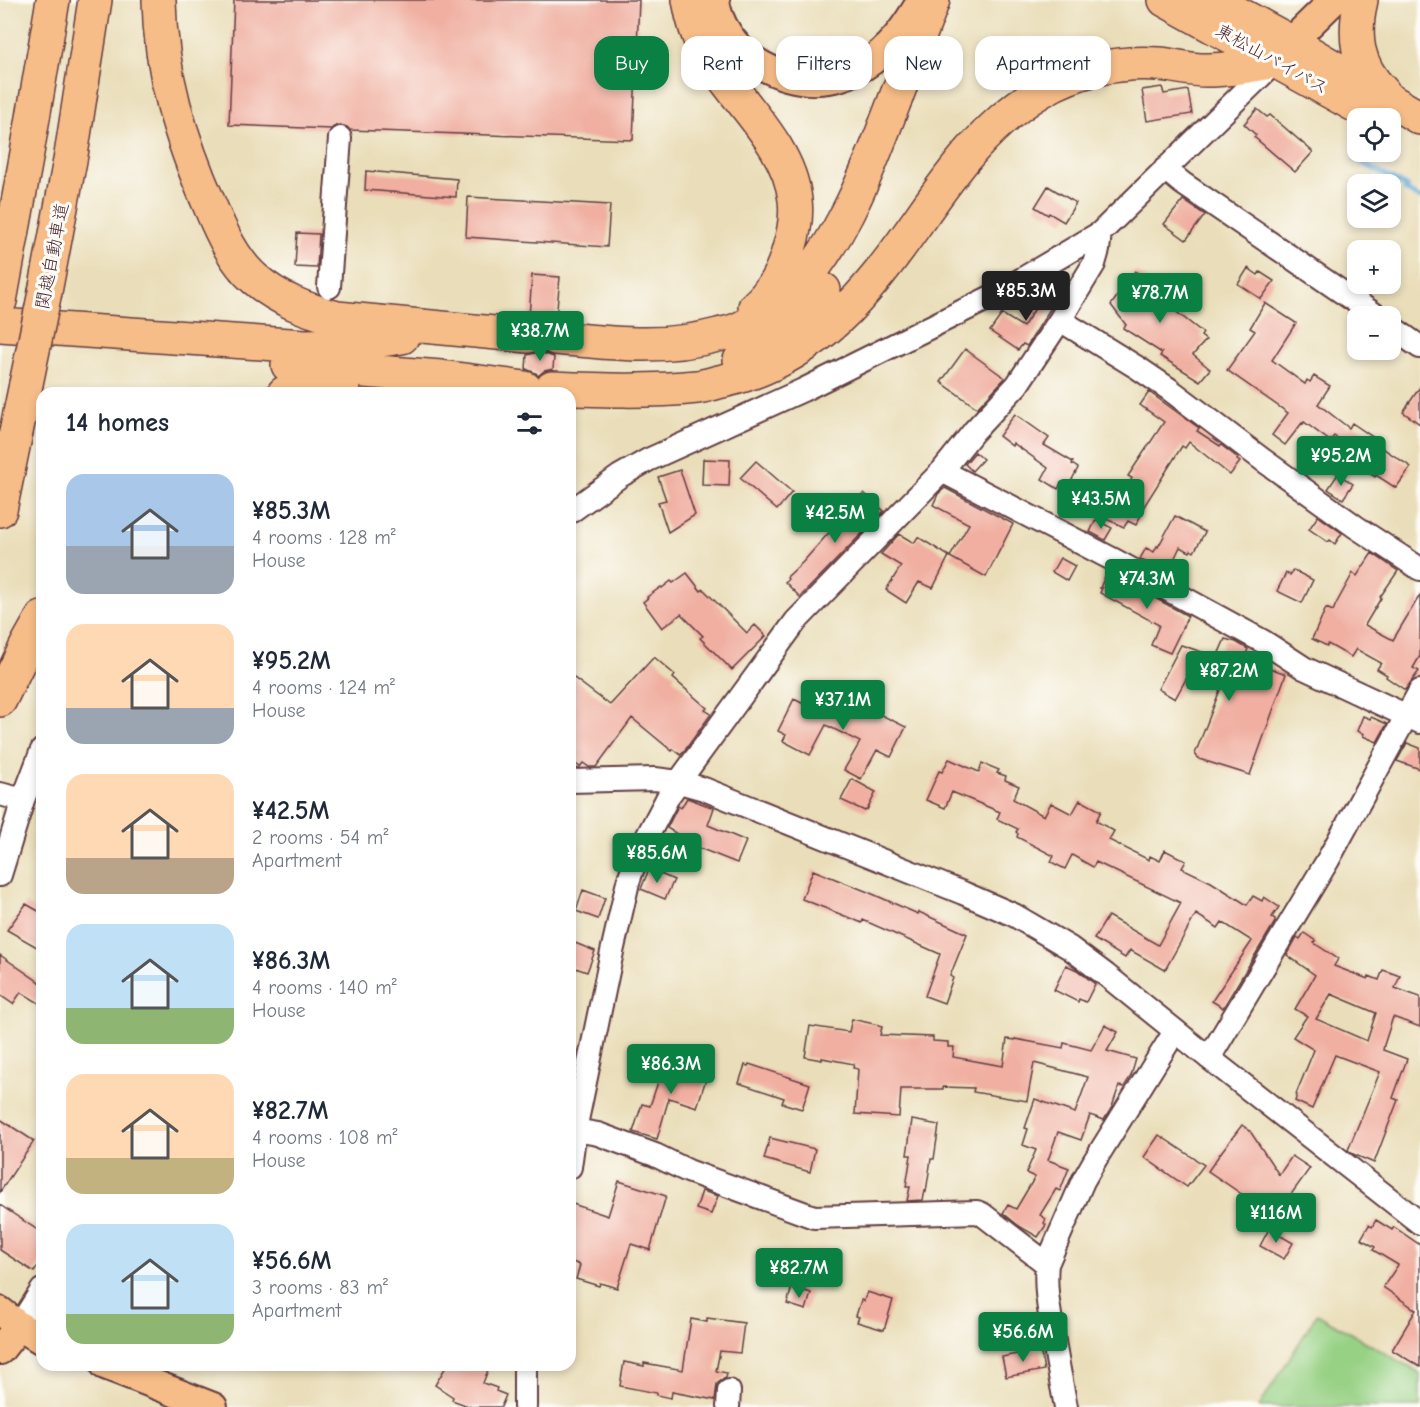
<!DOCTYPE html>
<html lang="en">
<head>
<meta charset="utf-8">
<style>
  :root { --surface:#fff; --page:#f6f6f7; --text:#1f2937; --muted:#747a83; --accent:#0b8043 }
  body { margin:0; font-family:"Comic Neue","Klee One",sans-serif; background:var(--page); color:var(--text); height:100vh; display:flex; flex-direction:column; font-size:22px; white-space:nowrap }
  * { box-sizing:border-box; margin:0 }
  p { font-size:20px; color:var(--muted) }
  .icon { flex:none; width:33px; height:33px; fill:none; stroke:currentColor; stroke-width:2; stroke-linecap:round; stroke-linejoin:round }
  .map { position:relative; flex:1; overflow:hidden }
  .panel { position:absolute; left:36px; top:387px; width:540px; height:984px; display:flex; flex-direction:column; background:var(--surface); border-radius:18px; box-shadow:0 3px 9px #0003 }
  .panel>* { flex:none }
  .hud { position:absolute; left:594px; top:36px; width:570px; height:54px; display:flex; gap:12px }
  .tools { position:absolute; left:1347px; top:108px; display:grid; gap:12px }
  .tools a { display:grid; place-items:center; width:54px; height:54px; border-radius:12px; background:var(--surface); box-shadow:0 3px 9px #0003; font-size:30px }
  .price { position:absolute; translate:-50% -51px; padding:0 14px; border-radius:6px; background:var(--accent); color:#fff; font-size:20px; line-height:39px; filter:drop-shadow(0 2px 3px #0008) }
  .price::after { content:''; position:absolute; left:50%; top:36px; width:18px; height:14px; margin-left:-9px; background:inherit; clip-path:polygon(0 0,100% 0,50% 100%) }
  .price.current { background:#222; color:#fff }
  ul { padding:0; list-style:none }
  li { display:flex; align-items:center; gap:18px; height:150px; padding:0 30px }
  li span { display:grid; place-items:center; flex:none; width:168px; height:120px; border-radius:18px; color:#555 }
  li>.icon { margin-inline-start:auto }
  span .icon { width:72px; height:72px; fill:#fffc; stroke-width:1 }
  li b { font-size:26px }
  h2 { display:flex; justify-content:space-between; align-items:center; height:72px; padding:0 30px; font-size:26px }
  .chip { padding:0 21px; border-radius:18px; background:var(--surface); box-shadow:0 3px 9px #0003; font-size:21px; line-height:54px }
  .chip.current { background:var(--accent); color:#fff }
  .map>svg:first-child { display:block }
  .green { fill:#97d184; stroke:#707858; stroke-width:1.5 }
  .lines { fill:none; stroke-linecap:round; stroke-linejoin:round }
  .stream { stroke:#65acdc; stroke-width:5 }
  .building { fill:#f0afa0; fill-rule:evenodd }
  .minor-casing { stroke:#623c40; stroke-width:26 }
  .major-casing { stroke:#623c40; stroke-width:32 }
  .highway-casing { stroke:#623c40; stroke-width:36 }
  .minor { stroke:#fff; stroke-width:22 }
  .major { stroke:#f7bd88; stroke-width:28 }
  .highway { stroke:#f7bd88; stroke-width:33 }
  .highway-bridge-casing { stroke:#623c40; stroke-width:36; stroke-linecap:butt }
  .highway-bridge { stroke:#f7bd88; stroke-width:33 }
  .labels { text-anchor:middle; stroke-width:6; stroke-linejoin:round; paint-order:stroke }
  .street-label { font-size:18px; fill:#4a1f2b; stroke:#fdfcf7 }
</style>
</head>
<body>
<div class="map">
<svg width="1420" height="1407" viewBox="0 0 1420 1407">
  <rect width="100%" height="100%" fill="#fdfcf7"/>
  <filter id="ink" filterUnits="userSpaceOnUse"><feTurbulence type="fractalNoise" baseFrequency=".0167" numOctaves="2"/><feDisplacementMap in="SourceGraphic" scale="12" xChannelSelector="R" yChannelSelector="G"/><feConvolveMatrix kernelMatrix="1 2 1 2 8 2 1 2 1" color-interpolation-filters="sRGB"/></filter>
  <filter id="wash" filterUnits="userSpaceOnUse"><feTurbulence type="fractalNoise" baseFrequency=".008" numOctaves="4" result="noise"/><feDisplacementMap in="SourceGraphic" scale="24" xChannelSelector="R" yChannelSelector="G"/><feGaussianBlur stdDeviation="1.35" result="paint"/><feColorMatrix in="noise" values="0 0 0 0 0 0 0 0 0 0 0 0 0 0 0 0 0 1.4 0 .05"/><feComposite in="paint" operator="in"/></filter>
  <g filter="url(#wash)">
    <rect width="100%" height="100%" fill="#eadeba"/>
    <path class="green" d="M1317,1314L1420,1373V1407H1259Z"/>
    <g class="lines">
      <path class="stream" d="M1355,159L1407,187L1405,190L1420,198"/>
    </g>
    <g id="blocks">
      <path class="building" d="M234,0H639L633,140L350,130L347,127L340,125L335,126L331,129L229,125Z
        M1162,87L1164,94L1188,90L1192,114L1147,121L1142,90Z
        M1257,109L1267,117L1270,115L1313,152L1295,172L1254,137L1256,135L1244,124Z
        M366,171L457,179L456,197L365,190Z
        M1048,186L1076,203L1064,222L1049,213L1048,215L1035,207Z
        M468,197L610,205L607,247L466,237Z
        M1183,200L1205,215L1186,240L1164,224Z
        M297,233L319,234L317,268L295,267Z
        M1248,268L1258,275L1260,272L1274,281L1261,299L1238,284Z
        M1135,271L1180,303L1174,310L1203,333L1201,336L1206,340L1193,355L1210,369L1200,381L1160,356L1162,353L1123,328L1126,325L1111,305Z
        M532,275L560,277L556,319L548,321L542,325L538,320L529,317Z
        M1059,281L1065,285L1027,346L1023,344L1018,350L990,331L1002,314L1023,327L1047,290L1051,293Z
        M1265,303L1296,323L1272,360L1305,384L1307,380L1310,382L1314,376L1330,386L1318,404L1349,428L1352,423L1377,440L1375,443L1411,467L1396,488L1376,475L1375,477L1358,466L1364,457L1334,436L1330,441L1304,422L1303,424L1302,423L1285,445L1272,435L1288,413L1227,370L1255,331L1250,328Z
        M541,349L545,354L554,357L553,369L544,371L538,376L536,373L526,369L527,355L535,353Z
        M965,349L1005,378L977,408L941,382Z
        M1420,387V424L1403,412Z
        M1149,392L1199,428L1197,431L1220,446L1221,445L1238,458L1237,460L1240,462L1230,475L1189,442L1185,448L1182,446L1141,511H1143L1136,525L1128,521L1124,527L1104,518L1111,505L1113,506L1115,503L1119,505L1132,478L1128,476L1164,422L1140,405Z
        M1015,414L1049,438L1044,445L1073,462L1072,464L1078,468L1068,487L1061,483L1058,489L1042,479L1048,468L1013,443L1012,446L999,436Z
        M975,452L983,459L972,471L965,464Z
        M703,459L730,460L729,486L702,485Z
        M756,461L792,492L777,510L740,478Z
        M680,470L695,515L668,532L658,502L666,500L658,477Z
        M1338,474L1353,484L1343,499L1328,489Z
        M945,488L1013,524L986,577L950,557L969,524L933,505L938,494Z
        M864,493L884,511L800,597L785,582L788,579L787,577L803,562Z
        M1175,516L1205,532L1194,552L1191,550L1190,552L1180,547L1167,574L1140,559L1146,548L1154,552L1157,546L1158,547Z
        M1318,516L1342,533L1335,544L1330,540L1328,542L1309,529Z
        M1096,520L1112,528L1105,540L1090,532Z
        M899,534L914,543L918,537L949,556L933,588L919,582L906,603L886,590L901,566L881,554Z
        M1372,553L1398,571L1380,597L1381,598L1365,625L1393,640L1420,595V656L1413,668L1419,671L1405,690L1386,677L1387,675L1377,669L1381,663L1356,649L1351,657L1328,644L1327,646L1312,639L1326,608L1333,611L1336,604L1353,573L1357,576Z
        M1060,558L1075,566L1067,581L1052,572Z
        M1293,570L1313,580L1302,603L1277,591L1286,573L1290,575Z
        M1107,572L1188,616L1170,653L1151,645L1159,625L1100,593L1102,588H1100Z
        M687,573L701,591L703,589L747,633L755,625L766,636L732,670L700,638L703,636L681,614L662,628L643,602L648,598L647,597L661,587L662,588L671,581L673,583Z
        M1225,639L1236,642L1248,649L1244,659L1286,674L1250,775L1199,759L1195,754L1220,690L1186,679L1175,699L1158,689L1181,645L1217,657Z
        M654,657L675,675L673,678L707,708L705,710L711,714L685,750L681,755L673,749L672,751L632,718L596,767H589L583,763L580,767L570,760V675L610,705Z
        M794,699L823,714L831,699L857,712L862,703L880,712L879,714L906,727L891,757L877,750L861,779L844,770L860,742L826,725L810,755L783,741L786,735L778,731Z
        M1363,716L1370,719L1371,717L1387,724L1377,742L1363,736L1364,734L1357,731Z
        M1407,743L1420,748V769L1397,761Z
        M949,759L979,772L982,763L999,770L997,773L1006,776L1005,780L1019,786L1013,799L1044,816L1051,803L1072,814L1080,800L1101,811L1096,821L1114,831L1109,840L1149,860L1150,856L1160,861L1165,850L1186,861L1182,868L1211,882L1247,905L1253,896L1262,901L1264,897L1279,907L1272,917L1275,919V922L1223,1008L1212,1001L1252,941L1222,922L1218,928L1196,914L1165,970L1130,950L1125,958L1094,939L1108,916L1158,945L1181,903L1096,862L1093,867L1072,855L1065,869L1051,862L1054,856L1017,837L1018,834L1016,832L1018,829L997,819L1000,812L952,792L945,808L926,800L939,771L942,772Z
        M852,779L876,792L867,810H866L865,811L841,800Z
        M687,798L714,808L708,825L746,841L737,863L694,846L682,871L669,866L679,842L674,839L677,834L667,828L678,806L681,808Z
        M649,869L674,880L665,899L641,889Z
        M813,870L868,892L918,914L919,912L967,934L950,976L953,978L944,1003L925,996L940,954L863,920L862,923L855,920L802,899Z
        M583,890L605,898L598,919L576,911Z
        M26,904L42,913V950L7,930Z
        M1304,933L1316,941L1314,943L1338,959L1334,966L1368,979L1369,976L1379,980L1383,970L1400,976L1395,988L1420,997V1027L1393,1017L1384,1045L1383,1050L1407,1059L1393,1098L1398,1100L1374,1163L1353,1154L1348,1150L1380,1072L1335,1055L1312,1109L1295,1101L1297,1095L1296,1094L1314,1050L1293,1037L1307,1016L1295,1009L1315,975L1287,955L1297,937L1300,939ZM1331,994L1376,1013L1367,1041L1316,1019Z
        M570,941L595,951L587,972L570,966Z
        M0,955L42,984V1005L21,992L13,1004L0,995Z
        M1066,965L1077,970L1095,984L1086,1002L1079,999L1078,1002L1054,990Z
        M852,1019L879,1025V1026L882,1027L880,1035L933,1037V1041L948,1042V1047H954L953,1057L1003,1066L1007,1039L1015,1040V1039L1063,1048L1064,1043L1091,1050L1105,1025L1118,1032L1107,1051L1136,1059L1131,1076L1124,1087L1119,1086L1112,1107L1104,1120L1090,1115L1081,1140L1058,1132L1048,1160L1069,1168L1060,1191L1056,1189L1040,1215L1046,1219L1044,1223L1046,1225L1038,1237L1019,1226L1003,1213L1008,1205L1016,1209L1035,1177L1026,1173L1036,1150L1023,1145L1028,1129L1025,1128L1035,1099L1075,1113L1088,1077L1034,1063L1027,1101L973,1092L974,1088L943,1087V1089H901L899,1117L855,1114L858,1069L853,1068L854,1064L822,1058V1060L805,1057L810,1026L849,1032Z
        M666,1058L704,1070V1072L708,1073L697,1107L669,1098L657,1139L633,1132L642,1104L650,1106Z
        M749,1064L810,1084L802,1109L782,1103L784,1098L739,1083L745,1065L748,1066Z
        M0,1119L34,1141L0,1192Z
        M912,1120L939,1125L934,1159H931L926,1192L925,1191L923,1200L907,1201L910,1187H906L911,1155H907Z
        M1242,1125L1250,1131L1279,1175L1292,1156L1310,1168L1277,1214L1250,1197L1249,1199L1208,1171L1222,1151Z
        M1159,1135L1204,1165L1187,1187L1144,1157Z
        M770,1138L815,1149L810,1172L764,1159Z
        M619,1181L666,1196L650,1250L631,1244L617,1288L600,1283L599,1286L576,1279L580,1265L570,1261V1203L608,1216Z
        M702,1191L718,1196L711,1214L696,1209Z
        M0,1205L42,1233V1260L34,1272L0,1250Z
        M1376,1220L1392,1230L1394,1227L1420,1245V1367L1392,1350L1416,1310L1383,1287L1398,1265L1373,1250L1375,1247L1361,1239L1369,1225L1372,1227Z
        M1269,1229L1293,1243L1284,1259L1260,1246Z
        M792,1287L811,1293L806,1310L787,1304Z
        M867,1292L893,1300L884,1330L857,1322L859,1317L856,1316L861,1300L864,1301Z
        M707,1318L744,1323L740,1353L720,1351L716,1371L727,1373L726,1378L723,1379L717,1384L715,1400L672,1392L671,1398L657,1395V1393L620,1386L624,1362L644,1366V1363L683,1370L691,1319L707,1322Z
        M1040,1349L1044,1370L1006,1377L1002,1357Z
        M447,1365H490L483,1383L497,1388L496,1391L506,1395L501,1407H471L452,1400L453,1397L435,1385Z"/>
    </g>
  </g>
  <g filter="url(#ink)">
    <use href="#blocks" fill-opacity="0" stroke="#623c40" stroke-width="1.5"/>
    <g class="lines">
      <g class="minor-casing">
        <path id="minor" d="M1165,169L1182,183L1377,316
          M329,287L340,138
          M1060,320L1138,368L1169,389L1263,460L1356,527L1420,569
          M1390,326L1420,347
          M942,471L974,431L1017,385L1060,320L1094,264L1098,250L1100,233
          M570,512L620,476L648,460L803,390L997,294L1100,233L1276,61
          M570,781L655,779L679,782L704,789L963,893L1014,915L1070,948L1106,975L1209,1058L1420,1223
          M0,794L23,800
          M0,875L23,800L42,750
          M1209,1058L1328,860L1420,691
          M575,1130L598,1134L655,1155L688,1171L814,1217L977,1212L982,1214L1047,1264
          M570,1167L575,1130L612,952L628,882L637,856L669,795L796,621L942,471L1112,559L1264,642L1304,668L1420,722
          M19,1326L42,1290
          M525,1407V1365
          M728,1407L729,1391
          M1066,1407C1060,1376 1054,1346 1050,1315C1047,1298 1045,1282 1047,1264L1083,1181L1095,1160L1169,1041L1176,1032"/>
      </g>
      <g class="major-casing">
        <path id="major" d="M715,0C717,23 734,47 753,60C805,94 856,84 896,38C906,27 914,13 922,0
          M1277,59L1291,42L1334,0
          M0,1311L19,1326L42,1340
          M0,1350L19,1326
          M105,1365L213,1407"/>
      </g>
      <g class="highway-casing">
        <path id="highway" d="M159,0C160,73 181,140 210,206C221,232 234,261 255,279C279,300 307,310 337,318L528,336
          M689,0C692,17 696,33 704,48C731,97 789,142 795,200C797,216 794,233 789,249C783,272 772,292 755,307
          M1165,0L1378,118
          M1213,0L1291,42L1420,118
          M1361,0C1353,36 1356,65 1383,92
          M45,292L71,155L95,0
          M0,301L27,153L53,0
          M0,325L305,346L346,345L402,337
          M555,338C610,343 663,350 718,335C725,333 733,332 739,329C758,320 778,308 792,294C837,246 863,184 886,123C902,82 918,41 933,0
          M740,360C772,343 803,318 824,290
          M288,365L441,377
          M420,378L441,377L525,388
          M552,388C600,390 648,392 697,387C706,386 714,383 723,381C815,360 866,295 918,221C953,171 987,123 1041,91C1076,70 1119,61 1159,64C1175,65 1192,71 1209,70C1231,70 1254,65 1276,61
          M284,393L344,382
          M0,510L26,384
          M0,700L28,643L42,618"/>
      </g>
      <use href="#minor" class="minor"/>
      <use href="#major" class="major"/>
      <use href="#highway" class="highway"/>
      <g class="highway-bridge-casing">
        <path id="highway-bridge" d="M26,384L45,292"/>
      </g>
      <use href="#highway-bridge" class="highway-bridge"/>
    </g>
  </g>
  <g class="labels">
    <g class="street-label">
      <text transform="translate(1272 59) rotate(29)" y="6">東松山バイパス</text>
      <text transform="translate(52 256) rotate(-79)" y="6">関越自動車道</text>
    </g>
  </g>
</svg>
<div class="tools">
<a><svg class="icon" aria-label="locate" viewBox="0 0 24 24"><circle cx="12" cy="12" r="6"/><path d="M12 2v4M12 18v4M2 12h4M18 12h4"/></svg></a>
<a><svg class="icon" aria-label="layers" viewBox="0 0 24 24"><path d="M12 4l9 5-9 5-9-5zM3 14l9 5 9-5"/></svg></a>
<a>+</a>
<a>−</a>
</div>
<b class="price current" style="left:1026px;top:322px">¥85.3M</b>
<b class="price" style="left:1160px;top:324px">¥78.7M</b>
<b class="price" style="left:540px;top:362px">¥38.7M</b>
<b class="price" style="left:1341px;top:487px">¥95.2M</b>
<b class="price" style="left:1101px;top:530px">¥43.5M</b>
<b class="price" style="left:835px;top:544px">¥42.5M</b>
<b class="price" style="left:1147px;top:610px">¥74.3M</b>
<b class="price" style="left:1229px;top:702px">¥87.2M</b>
<b class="price" style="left:843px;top:731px">¥37.1M</b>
<b class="price" style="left:657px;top:884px">¥85.6M</b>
<b class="price" style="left:671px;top:1095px">¥86.3M</b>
<b class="price" style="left:1276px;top:1244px">¥116M</b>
<b class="price" style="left:799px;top:1299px">¥82.7M</b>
<b class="price" style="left:1023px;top:1363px">¥56.6M</b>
<div class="hud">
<a class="chip current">Buy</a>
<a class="chip">Rent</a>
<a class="chip">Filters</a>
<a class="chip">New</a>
<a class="chip">Apartment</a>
</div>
<section class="panel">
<h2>14 homes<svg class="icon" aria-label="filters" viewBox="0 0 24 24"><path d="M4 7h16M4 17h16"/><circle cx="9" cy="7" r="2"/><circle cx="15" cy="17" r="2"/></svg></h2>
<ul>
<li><span style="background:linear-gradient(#a9c7e8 60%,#9aa5b1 0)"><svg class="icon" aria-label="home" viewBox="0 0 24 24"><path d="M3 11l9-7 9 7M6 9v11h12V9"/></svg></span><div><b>¥85.3M</b><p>4 rooms · 128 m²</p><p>House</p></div></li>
<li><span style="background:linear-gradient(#ffd9b3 70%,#9aa5b1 0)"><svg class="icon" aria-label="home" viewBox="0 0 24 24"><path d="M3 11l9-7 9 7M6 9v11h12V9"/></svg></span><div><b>¥95.2M</b><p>4 rooms · 124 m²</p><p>House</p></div></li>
<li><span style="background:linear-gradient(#ffd9b3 70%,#b9a48a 0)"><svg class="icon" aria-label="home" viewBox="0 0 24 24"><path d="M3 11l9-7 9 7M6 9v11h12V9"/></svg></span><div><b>¥42.5M</b><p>2 rooms · 54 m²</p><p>Apartment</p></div></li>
<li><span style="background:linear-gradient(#bfe0f5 70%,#8fb573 0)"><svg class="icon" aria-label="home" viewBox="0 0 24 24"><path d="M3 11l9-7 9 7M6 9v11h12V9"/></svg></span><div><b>¥86.3M</b><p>4 rooms · 140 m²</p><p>House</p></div></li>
<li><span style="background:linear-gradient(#ffd9b3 70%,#c2b280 0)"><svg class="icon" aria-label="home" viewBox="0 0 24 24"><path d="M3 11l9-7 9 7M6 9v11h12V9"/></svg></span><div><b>¥82.7M</b><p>4 rooms · 108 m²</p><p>House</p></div></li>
<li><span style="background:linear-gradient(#bfe0f5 75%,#8fb573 0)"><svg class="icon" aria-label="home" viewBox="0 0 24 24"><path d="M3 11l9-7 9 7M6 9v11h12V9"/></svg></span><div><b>¥56.6M</b><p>3 rooms · 83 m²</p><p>Apartment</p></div></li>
</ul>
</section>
</div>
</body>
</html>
